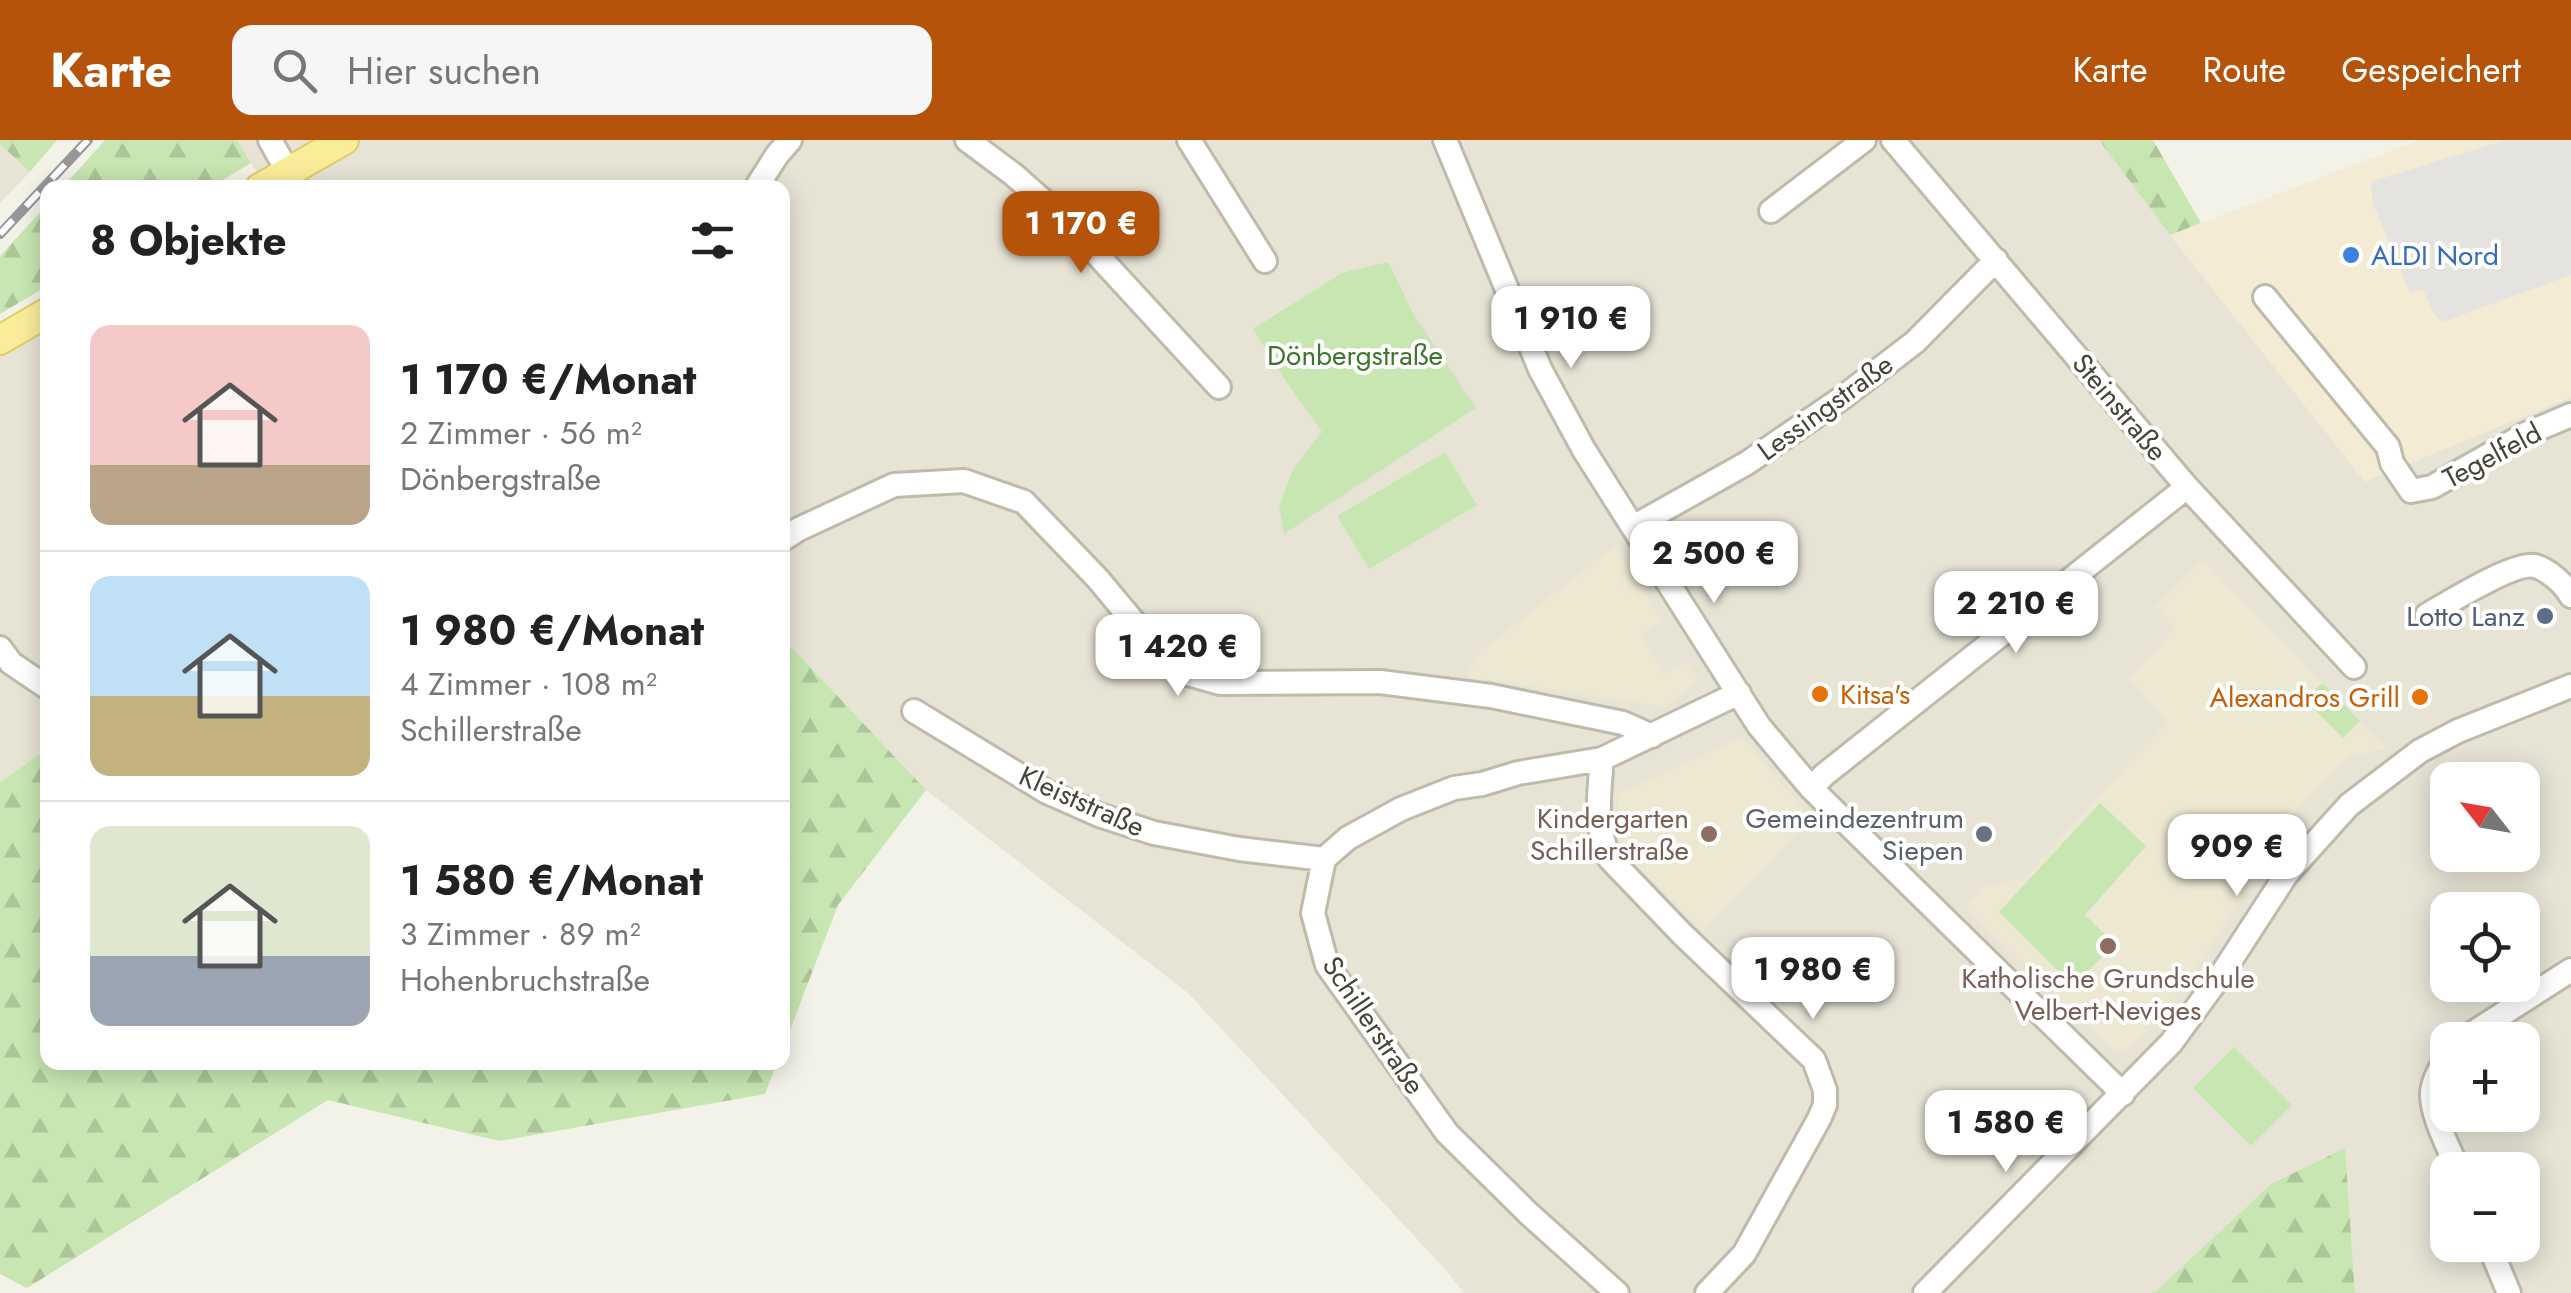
<!DOCTYPE html>
<html lang="de">
<head>
<meta charset="utf-8">
<style>
  :root { --surface:#fff; --page:#f6f6f6; --text:#222; --muted:#767676; --line:#e0e0e0; --accent:#b45309 }
  body { margin:0; font-family:Jost,sans-serif; background:var(--page); color:var(--text); height:100vh; display:flex; flex-direction:column; font-size:38px; white-space:nowrap }
  * { box-sizing:border-box; margin:0 }
  p { font-size:32px; color:var(--muted) }
  .icon { flex:none; width:55px; height:55px; fill:none; stroke:currentColor; stroke-width:2; stroke-linecap:round; stroke-linejoin:round }
  .map { position:relative; flex:1; overflow:hidden }
  .panel { position:absolute; left:40px; top:40px; width:750px; height:890px; display:flex; flex-direction:column; background:var(--surface); border-radius:20px; box-shadow:0 5px 25px #0003 }
  .panel>* { flex:none }
  .needle { width:65px; rotate:301deg }
  .controls { position:absolute; left:2430px; top:622px; display:grid; gap:20px }
  .controls a { display:grid; place-items:center; width:110px; height:110px; border-radius:20px; background:var(--surface); box-shadow:0 5px 25px #0003; font-size:50px }
  .price { position:absolute; translate:-50% -85px; padding:0 22px; border-radius:20px; background:#fff; color:#222; font-size:32px; line-height:65px; filter:drop-shadow(0 2px 5px #0008) }
  .price::after { content:''; position:absolute; left:50%; top:60px; width:30px; height:22px; margin-left:-15px; background:inherit; clip-path:polygon(0 0,100% 0,50% 100%) }
  .price.on { background:var(--accent); color:#fff }
  ul { padding:0; list-style:none }
  li { display:flex; align-items:center; gap:30px; height:250px; padding:0 50px }
  li+li { border-top:2px solid var(--line) }
  li span { display:grid; place-items:center; flex:none; width:280px; height:200px; border-radius:20px; color:#555 }
  li>.icon { margin-inline-start:auto }
  span .icon { width:120px; height:120px; fill:#fffc; stroke-width:1 }
  li b { font-size:42px }
  h2 { display:flex; justify-content:space-between; align-items:center; height:120px; padding:0 50px; font-size:42px }
  header { display:flex; align-items:center; gap:60px; box-sizing:border-box; height:140px; padding:0 50px; background:var(--accent); color:#fff }
  header strong { font-size:48px }
  nav { display:flex; gap:55px; margin-inline-start:auto; font-size:35px }
  .search { width:700px; height:90px; background:var(--page); display:flex; align-items:center; gap:25px; box-sizing:border-box; padding:0 35px; border-radius:20px; color:var(--muted); font-size:38px }
  .map>svg:first-child { display:block }
  .residential { fill:#e7e4d6; fill-rule:evenodd }
  .commercial { fill:#f4ebd4 }
  .education { fill:#ece8d2 }
  .forest { fill:url(#forest-firs) }
  .green { fill:#c7e6b2 }
  .parking { fill:#e5e3e0 }
  .lines { fill:none; stroke-linecap:round; stroke-linejoin:round }
  .minor-casing { stroke:#bebbab; stroke-width:28 }
  .major-casing { stroke:#dfcd6a; stroke-width:32 }
  .minor { stroke:#fff; stroke-width:22 }
  .major { stroke:#faed9a; stroke-width:28 }
  .rail-casing { stroke:#979797; stroke-width:10 }
  .rail { stroke:#fff; stroke-width:6; stroke-dasharray:19; stroke-linecap:butt }
  .shop-dot { fill:#3f7fe0; stroke:#fff; stroke-width:4 }
  .service-dot { fill:#5c6f8a; stroke:#fff; stroke-width:4 }
  .food-dot { fill:#e8710a; stroke:#fff; stroke-width:4 }
  .education-dot { fill:#8d6e63; stroke:#fff; stroke-width:4 }
  .worship-dot { fill:#6b7280; stroke:#fff; stroke-width:4 }
  .labels { text-anchor:middle; stroke-width:8; stroke-linejoin:round; paint-order:stroke }
  .shop-label { font-size:28px; fill:#366cbe; stroke:#fff; text-anchor:start }
  .park-label { font-size:28px; fill:#3d762c; stroke:#fff }
  .street-label { font-size:28px; fill:#464337; stroke:#fff }
  .service-label { font-size:28px; fill:#4e5e75; stroke:#fff; text-anchor:end }
  .food-label { font-size:28px; fill:#c56008; stroke:#fff; text-anchor:start }
  .education-label { font-size:28px; fill:#785e54; stroke:#fff; text-anchor:end }
  .worship-label { font-size:28px; fill:#5b616d; stroke:#fff; text-anchor:end }
</style>
</head>
<body>
<header>
<strong>Karte</strong>
<div class="search"><svg class="icon" aria-label="search" viewBox="0 0 24 24"><circle cx="10" cy="10" r="6"/><path d="M15 15l6 6"/></svg>Hier suchen</div>
<nav><a>Karte</a><a>Route</a><a>Gespeichert</a></nav>
</header>
<div class="map">
<svg width="2571" height="1153" viewBox="0 0 2571 1153">
  <defs>
    <pattern id="forest-firs" width="22" height="20" patternUnits="userSpaceOnUse" patternTransform="scale(2.5)"><rect width="22" height="20" fill="#c7e6b2"/><path d="M5 1l3.5 6h-7zM16 11l3.5 6h-7z" fill="#acc69a"/></pattern>
  </defs>
  <rect width="100%" height="100%" fill="#f3f2e8"/>
  <path class="residential" d="M237,0H2099L2170,95L2365,341L2571,257V1153H2355L2345,1009L2271,1044L2154,1153H1464L1444,1128L1188,853L926,650L783,498L782,48L263,47L265,46ZM2448,640H2522V715H2448ZM2448,770H2522V845H2448ZM2448,900H2522V975H2448ZM2448,1030H2522V1105H2448Z
    M0,4L30,32L0,63Z
    M47,175V609L0,642V203Z"/>
  <path class="commercial" d="M2419,0H2571V257L2365,342L2170,95Z"/>
  <path class="education" d="M1615,406L1662,481L1641,495L1665,534L1687,521L1698,541L1666,567L1467,537L1477,514Z
    M2203,419L2386,609L2349,617L2289,677L2249,748L2186,844L2146,893L2128,910L2121,912L2110,907L1966,768L1980,748L2025,738L2110,643L2168,583L2128,538L2176,488L2155,466Z
    M1742,597L1812,679L1703,791L1622,710L1617,655Z"/>
  <path class="forest" d="M0,0H57L30,32L0,4Z
    M105,0H237L251,23L211,47H63Z
    M2099,0H2153L2201,83L2170,95Z
    M47,65V146L0,174V116Z
    M783,498L926,650L838,765L783,908Z
    M47,609L48,922L777,923L765,954L499,1001L328,960L27,1148L0,1134V642Z
    M2345,1008L2355,1153H2154L2271,1044Z"/>
  <path class="green" d="M1388,122L1413,173L1476,268L1284,394L1279,367L1293,329L1322,292L1283,237L1253,189L1342,133Z
    M1445,312L1477,365L1369,429L1337,376Z
    M2322,543L2360,581L2343,598L2305,560Z
    M2100,663L2146,706L2085,775L2115,804L2073,846L1999,772Z
    M2234,907L2292,965L2251,1006L2193,948Z"/>
  <path class="parking" d="M2505,0H2571V135L2442,182L2432,171L2423,149L2410,153L2373,63L2371,42Z"/>
  <g class="lines">
    <g class="minor-casing">
      <path id="minor" d="M270,0L288,32
        M967,0L1014,35L1068,83L1219,247
        M1189,0L1265,121
        M1445,0L1540,229L1584,310L1759,586L1811,648L2123,954
        M1893,0L2187,347L2354,527
        M756,48L777,15L790,0
        M1771,71L1864,0
        M2265,157L2388,307L2392,323L2411,351L2432,347L2526,294L2571,275
        M1633,387L1747,323L1842,258L1915,202L1996,120
        M782,400L799,389L894,345L964,341L1024,362L1098,439L1162,516L1188,534L1220,543L1380,542L1491,556L1623,583L1652,596
        M2427,475C2446,464 2515,421 2535,426C2549,430 2564,444 2571,456
        M0,508L11,523L48,548
        M914,571L1047,652L1099,675L1154,693L1239,709L1324,719
        M1602,619C1599,654 1594,687 1610,719L1682,794L1814,920L1825,950V965L1819,979L1744,1114L1707,1153
        M1811,648L1824,635L2187,347
        M2462,900L2571,830
        M2448,916C2441,927 2433,940 2432,953C2431,975 2450,1010 2458,1030
        M2489,1105L2509,1153
        M1617,1153L1528,1073L1447,993L1327,825L1313,773L1324,719L1348,698L1401,669L1454,648L1482,644L1518,633L1602,619L1739,553
        M1925,1153L2171,903L2225,829L2286,735L2349,665L2420,611L2458,591L2571,546"/>
    </g>
    <g class="major-casing">
      <path id="major" d="M260,48L344,0
        M0,200L48,172"/>
    </g>
    <use href="#minor" class="minor"/>
    <use href="#major" class="major"/>
    <g class="rail-casing">
      <path id="rail" d="M0,94L88,0"/>
    </g>
    <use href="#rail" class="rail"/>
  </g>
  <circle class="shop-dot" cx="2351" cy="115" r="10"/>
  <circle class="service-dot" cx="2545" cy="476" r="10"/>
  <g class="food-dot">
    <circle cx="1820" cy="554" r="10"/>
    <circle cx="2420" cy="557" r="10"/>
  </g>
  <g class="education-dot">
    <circle cx="1709" cy="694" r="10"/>
    <circle cx="2108" cy="806" r="10"/>
  </g>
  <circle class="worship-dot" cx="1984" cy="694" r="10"/>
  <g class="labels">
    <g class="shop-label">
      <text x="2371" y="125">ALDI Nord</text>
    </g>
    <g class="park-label">
      <text x="1355" y="225">Dönbergstraße</text>
    </g>
    <g class="street-label">
      <text transform="translate(1825 267) rotate(-36)" y="10">Lessingstraße</text>
      <text transform="translate(2120 267) rotate(50)" y="10">Steinstraße</text>
      <text transform="translate(2492 315) rotate(-28)" y="10">Tegelfeld</text>
      <text transform="translate(1082 661) rotate(24)" y="10">Kleiststraße</text>
      <text transform="translate(1374 885) rotate(56)" y="10">Schillerstraße</text>
    </g>
    <g class="service-label">
      <text x="2525" y="486">Lotto Lanz</text>
    </g>
    <g class="food-label">
      <text x="1840" y="564">Kitsa's</text>
      <text x="2400" y="567" text-anchor="end">Alexandros Grill</text>
    </g>
    <g class="education-label">
      <text x="1689" y="688">Kindergarten<tspan x="1689" dy="32">Schillerstraße</tspan></text>
      <text x="2108" y="848" text-anchor="middle">Katholische Grundschule<tspan x="2108" dy="32">Velbert-Neviges</tspan></text>
    </g>
    <g class="worship-label">
      <text x="1964" y="688">Gemeindezentrum<tspan x="1964" dy="32">Siepen</tspan></text>
    </g>
  </g>
</svg>
<div class="controls">
<a><svg class="needle" viewBox="-14 -14 28 28"><path d="M0-13l5 13h-10z" fill="#e53935"/><path d="M0 13l5-13h-10z" fill="#767676"/></svg></a>
<a><svg class="icon" aria-label="locate" viewBox="0 0 24 24"><circle cx="12" cy="12" r="6"/><path d="M12 2v4M12 18v4M2 12h4M18 12h4"/></svg></a>
<a>+</a>
<a>−</a>
</div>
<b class="price on" style="left:1081px;top:136px">1 170 €</b>
<b class="price" style="left:1571px;top:231px">1 910 €</b>
<b class="price" style="left:1714px;top:466px">2 500 €</b>
<b class="price" style="left:2016px;top:516px">2 210 €</b>
<b class="price" style="left:1178px;top:559px">1 420 €</b>
<b class="price" style="left:2237px;top:759px">909 €</b>
<b class="price" style="left:1813px;top:882px">1 980 €</b>
<b class="price" style="left:2006px;top:1035px">1 580 €</b>
<section class="panel">
<h2>8 Objekte<svg class="icon" aria-label="filters" viewBox="0 0 24 24"><path d="M4 7h16M4 17h16"/><circle cx="9" cy="7" r="2"/><circle cx="15" cy="17" r="2"/></svg></h2>
<ul>
<li><span style="background:linear-gradient(#f6c9c9 70%,#b9a48a 0)"><svg class="icon" aria-label="home" viewBox="0 0 24 24"><path d="M3 11l9-7 9 7M6 9v11h12V9"/></svg></span><div><b>1 170 €/Monat</b><p>2 Zimmer · 56 m²</p><p>Dönbergstraße</p></div></li>
<li><span style="background:linear-gradient(#bfe0f5 60%,#c2b280 0)"><svg class="icon" aria-label="home" viewBox="0 0 24 24"><path d="M3 11l9-7 9 7M6 9v11h12V9"/></svg></span><div><b>1 980 €/Monat</b><p>4 Zimmer · 108 m²</p><p>Schillerstraße</p></div></li>
<li><span style="background:linear-gradient(#dfe7d0 65%,#9aa5b1 0)"><svg class="icon" aria-label="home" viewBox="0 0 24 24"><path d="M3 11l9-7 9 7M6 9v11h12V9"/></svg></span><div><b>1 580 €/Monat</b><p>3 Zimmer · 89 m²</p><p>Hohenbruchstraße</p></div></li>
</ul>
</section>
</div>
</body>
</html>
